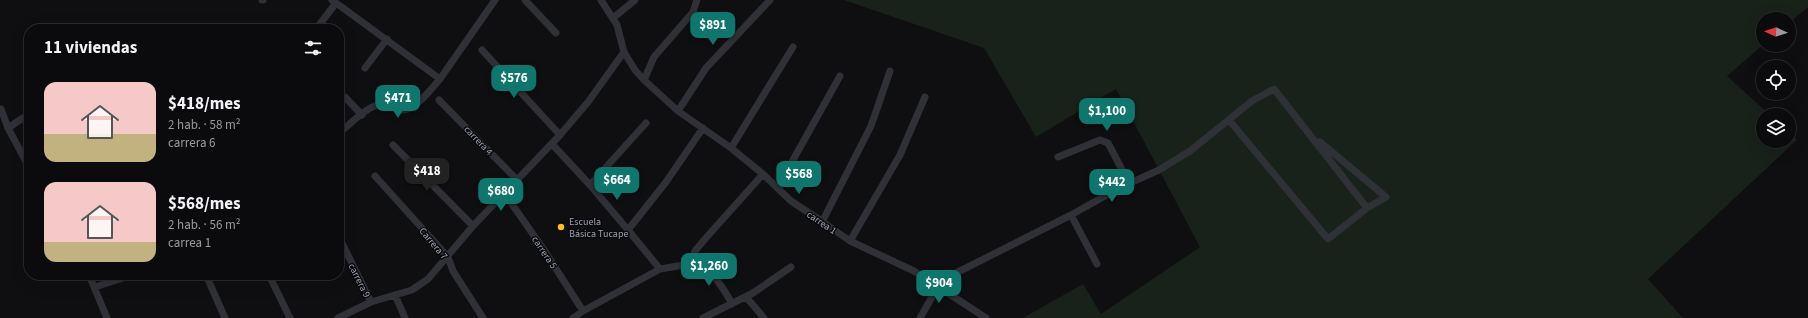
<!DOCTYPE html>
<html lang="es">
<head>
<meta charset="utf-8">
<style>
  :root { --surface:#0b0b0d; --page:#141416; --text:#f1f3f6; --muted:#9a9b9d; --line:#2b2b2e; --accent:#0f766e }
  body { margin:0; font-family:"Source Sans 3",sans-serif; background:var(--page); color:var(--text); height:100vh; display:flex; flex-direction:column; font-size:15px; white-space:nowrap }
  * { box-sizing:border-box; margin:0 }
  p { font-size:13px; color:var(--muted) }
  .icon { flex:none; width:22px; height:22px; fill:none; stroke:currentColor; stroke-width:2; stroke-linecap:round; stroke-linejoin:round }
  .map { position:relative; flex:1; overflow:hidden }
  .panel { position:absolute; left:24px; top:24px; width:320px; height:256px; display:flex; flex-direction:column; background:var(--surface); border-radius:16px; box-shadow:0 4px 16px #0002,0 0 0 1px var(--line) }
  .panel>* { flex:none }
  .needle { width:26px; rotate:273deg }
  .tools { position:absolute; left:1756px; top:12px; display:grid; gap:8px }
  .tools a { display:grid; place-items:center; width:40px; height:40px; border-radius:50%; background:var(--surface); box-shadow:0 4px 16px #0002,0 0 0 1px var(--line); font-size:20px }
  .price { position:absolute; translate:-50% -34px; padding:0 9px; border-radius:8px; background:var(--accent); color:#fff; font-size:13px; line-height:26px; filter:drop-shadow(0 1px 2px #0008) }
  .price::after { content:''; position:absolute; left:50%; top:24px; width:12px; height:9px; margin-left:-6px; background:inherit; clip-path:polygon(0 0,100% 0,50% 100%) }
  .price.current { background:#222; color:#fff }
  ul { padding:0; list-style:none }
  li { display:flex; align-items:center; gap:12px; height:100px; padding:0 20px }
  li span { display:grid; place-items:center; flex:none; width:112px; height:80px; border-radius:12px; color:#555 }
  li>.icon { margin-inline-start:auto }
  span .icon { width:48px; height:48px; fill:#fffc; stroke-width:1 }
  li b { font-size:17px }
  h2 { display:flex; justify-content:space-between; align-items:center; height:48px; padding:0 20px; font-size:17px }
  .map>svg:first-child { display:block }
  .green { fill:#19211b }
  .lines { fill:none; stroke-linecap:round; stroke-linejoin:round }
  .street { stroke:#303136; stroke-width:7 }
  .poi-dot { fill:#ffbe19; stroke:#0a0a0c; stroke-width:1.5 }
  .labels { text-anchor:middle; stroke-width:3; stroke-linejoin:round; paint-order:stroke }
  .street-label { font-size:10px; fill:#9fa4b3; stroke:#0a0a0c }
  .poi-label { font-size:10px; fill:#9fa4b3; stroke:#0a0a0c; text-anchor:start }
</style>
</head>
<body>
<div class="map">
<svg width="1808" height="318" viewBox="0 0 1808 318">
  <rect width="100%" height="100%" fill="#0f0f11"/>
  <path class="green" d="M844,0H1808V7L1789,23V19H1763V45L1727,76L1770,115H1763V141H1789V132L1797,140L1648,279L1683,318H1023L1083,284L1101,314L1200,247L1116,89L1036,137L984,48Z"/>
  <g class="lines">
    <path class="street" d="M262,0H263
      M332,0L440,79L495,0
      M525,0L556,33
      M601,0L617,25L624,52L635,70L644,80L678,111L731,148L763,174L791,201L820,220L850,241L914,271L986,318
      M613,18L635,0
      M316,29L336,3
      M482,50L560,135
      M365,68L387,39
      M644,80L654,57L693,12L697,0
      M339,97H345L362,115
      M439,100L518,181
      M1,109L8,128L29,167
      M678,111L706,68L770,0
      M8,128L29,114
      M339,133C351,124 366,106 382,104C389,104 396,110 403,110C415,111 432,88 440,79
      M1320,142L1386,197L1367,208
      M552,144L590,185L646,123
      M393,145L473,226
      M731,148L793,47
      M1058,157L1100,140L1108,143L1129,183
      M375,176L448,257L453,271L483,318
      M590,185L628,230
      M779,189L793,160L840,76
      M505,194L544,250L583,311
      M1071,215L1097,264
      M822,222L871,126L890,71
      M339,237L371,302
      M850,241L900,155L925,97
      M690,264C693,264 697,263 700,264C710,267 727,294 732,304
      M660,269L628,230L666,182L703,128
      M89,275L107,318
      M206,275L225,318
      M269,275L290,318
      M95,287L132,275
      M395,295L405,318
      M746,297L764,318
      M338,318L371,302L412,290L428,279L473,226L560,135L588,102L624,52
      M573,318L583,311L660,269L690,264L695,251L705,239L763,174
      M703,318L753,293L791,267
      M920,318L932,297L931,283L954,274L1071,215L1121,187L1159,170L1190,151L1252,101L1274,89L1367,208L1328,239L1229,120"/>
  </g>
  <circle class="poi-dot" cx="561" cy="227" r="4"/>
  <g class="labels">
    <g class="street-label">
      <text transform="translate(479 140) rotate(46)" y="4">carrera 4</text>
      <text transform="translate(822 222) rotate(34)" y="4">carrea 1</text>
      <text transform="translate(434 243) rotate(50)" y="4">Carrera 7</text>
      <text transform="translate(545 252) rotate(56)" y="4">carrera 5</text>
      <text transform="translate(360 280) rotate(63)" y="4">carrera 9</text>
    </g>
    <g class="poi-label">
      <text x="569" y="225">Escuela<tspan x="569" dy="12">Básica Tucape</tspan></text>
    </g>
  </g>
</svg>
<div class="tools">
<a><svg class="needle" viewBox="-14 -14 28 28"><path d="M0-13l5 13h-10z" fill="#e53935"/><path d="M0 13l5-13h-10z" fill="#9a9b9d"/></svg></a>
<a><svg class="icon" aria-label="locate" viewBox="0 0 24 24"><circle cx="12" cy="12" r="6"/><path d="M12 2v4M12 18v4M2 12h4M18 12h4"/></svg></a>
<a><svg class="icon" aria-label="layers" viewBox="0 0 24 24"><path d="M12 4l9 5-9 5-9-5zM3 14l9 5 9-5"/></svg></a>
</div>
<b class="price" style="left:713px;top:46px">$891</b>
<b class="price" style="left:514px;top:99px">$576</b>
<b class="price" style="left:398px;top:119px">$471</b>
<b class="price" style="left:1107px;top:132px">$1,100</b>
<b class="price current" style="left:427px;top:192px">$418</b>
<b class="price" style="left:799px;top:195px">$568</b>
<b class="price" style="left:617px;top:201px">$664</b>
<b class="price" style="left:1112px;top:203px">$442</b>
<b class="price" style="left:501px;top:212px">$680</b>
<b class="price" style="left:709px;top:287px">$1,260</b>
<b class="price" style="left:939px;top:304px">$904</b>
<section class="panel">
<h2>11 viviendas<svg class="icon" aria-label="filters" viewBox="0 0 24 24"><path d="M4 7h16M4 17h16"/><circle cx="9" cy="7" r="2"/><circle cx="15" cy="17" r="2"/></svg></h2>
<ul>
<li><span style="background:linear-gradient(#f6c9c9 65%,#c2b280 0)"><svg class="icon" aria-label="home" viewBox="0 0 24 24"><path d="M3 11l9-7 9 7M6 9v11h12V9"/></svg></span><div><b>$418/mes</b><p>2 hab. · 58 m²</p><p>carrera 6</p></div></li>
<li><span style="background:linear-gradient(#f6c9c9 75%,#c2b280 0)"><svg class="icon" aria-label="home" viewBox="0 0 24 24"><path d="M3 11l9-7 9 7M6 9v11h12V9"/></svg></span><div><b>$568/mes</b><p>2 hab. · 56 m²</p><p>carrea 1</p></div></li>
</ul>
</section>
</div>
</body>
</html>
